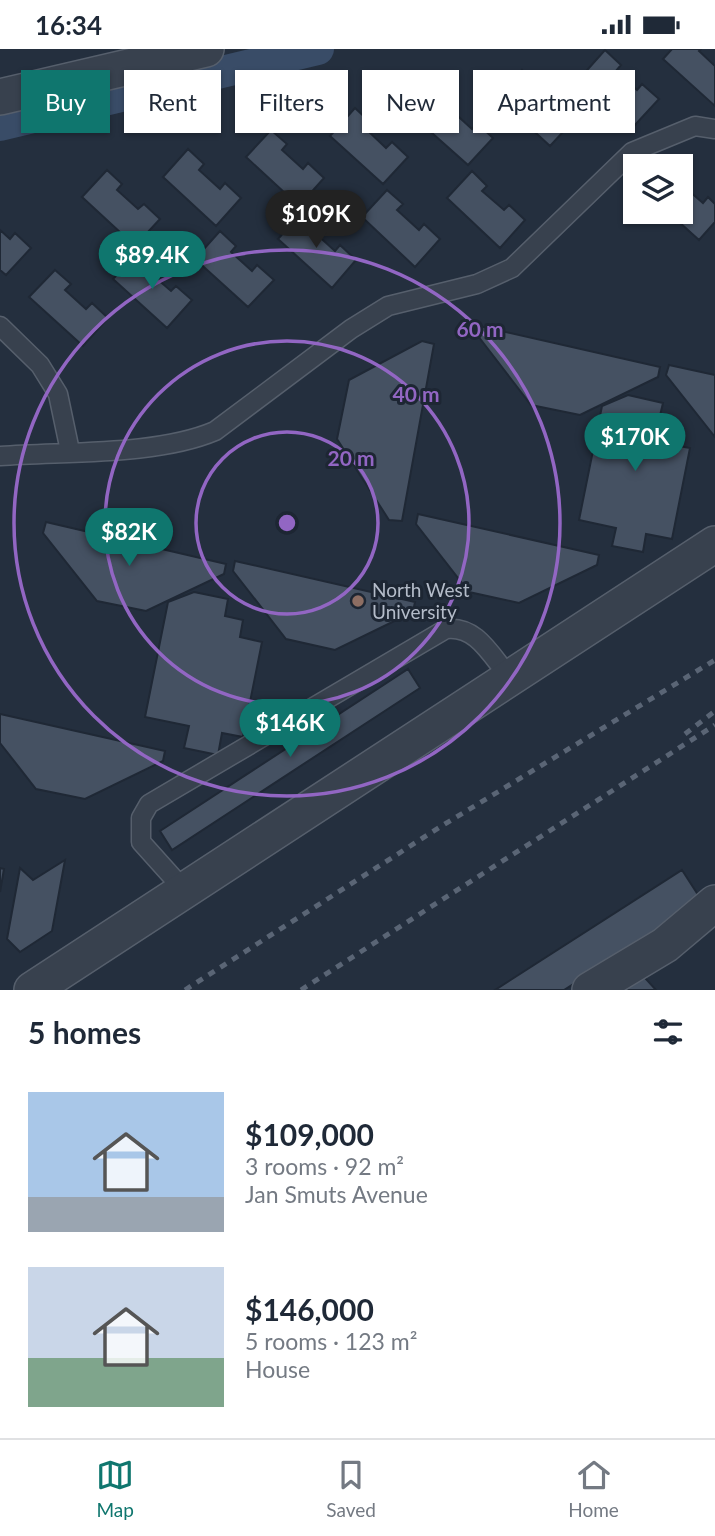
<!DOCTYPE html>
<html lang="en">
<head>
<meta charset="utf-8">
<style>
  :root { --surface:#fff; --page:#f2f2f3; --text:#1f2937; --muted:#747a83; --line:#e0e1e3; --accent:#0f766e }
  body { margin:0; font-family:Lato,sans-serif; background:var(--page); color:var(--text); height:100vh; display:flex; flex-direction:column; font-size:26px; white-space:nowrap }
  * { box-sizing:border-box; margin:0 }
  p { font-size:23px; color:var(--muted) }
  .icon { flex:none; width:38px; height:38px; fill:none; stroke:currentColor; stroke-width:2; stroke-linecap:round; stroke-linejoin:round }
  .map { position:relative; height:941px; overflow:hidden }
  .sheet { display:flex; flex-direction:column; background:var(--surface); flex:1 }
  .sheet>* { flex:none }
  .banner { position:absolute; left:21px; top:21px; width:674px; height:63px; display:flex; gap:14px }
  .fabs { position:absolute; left:623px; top:105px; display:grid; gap:14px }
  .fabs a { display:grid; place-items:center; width:70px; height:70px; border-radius:0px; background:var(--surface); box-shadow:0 2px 5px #0004; font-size:35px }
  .price { position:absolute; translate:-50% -60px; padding:0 16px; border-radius:24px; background:var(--accent); color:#fff; font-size:23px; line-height:46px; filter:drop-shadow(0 2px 4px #0008) }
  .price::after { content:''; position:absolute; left:50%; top:42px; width:21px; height:16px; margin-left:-10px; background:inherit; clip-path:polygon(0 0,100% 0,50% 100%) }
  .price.on { background:#222; color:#fff }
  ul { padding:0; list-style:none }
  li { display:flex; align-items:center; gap:21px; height:175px; padding:0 28px }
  li span { display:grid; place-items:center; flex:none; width:196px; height:140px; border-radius:0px; color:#555 }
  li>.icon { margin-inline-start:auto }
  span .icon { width:84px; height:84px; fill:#fffc; stroke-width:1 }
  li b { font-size:30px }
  h2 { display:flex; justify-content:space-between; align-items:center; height:84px; padding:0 28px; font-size:30px }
  .chip { padding:0 24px; border-radius:0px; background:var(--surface); box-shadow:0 2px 5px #0004; font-size:24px; line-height:63px }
  .chip.on { background:var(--accent); color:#fff }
  .status { display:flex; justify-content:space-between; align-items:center; height:49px; padding:0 35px; background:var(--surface); direction:ltr }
  .status svg { height:19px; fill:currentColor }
  .tab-bar { display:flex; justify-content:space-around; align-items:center; height:98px; border-top:2px solid var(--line); background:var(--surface); font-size:19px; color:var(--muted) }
  .tab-bar a { display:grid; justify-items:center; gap:4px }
  .tab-bar .on { color:var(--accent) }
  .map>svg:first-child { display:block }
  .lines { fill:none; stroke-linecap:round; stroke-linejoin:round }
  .canal { stroke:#394c67; stroke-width:32 }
  .building { fill:#455162; stroke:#1f2835; stroke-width:2 }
  .service-casing { stroke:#565f6c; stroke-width:21 }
  .minor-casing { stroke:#565f6c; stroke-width:38 }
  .service { stroke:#38414e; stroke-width:18 }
  .minor { stroke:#38414e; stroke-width:35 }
  .rail { stroke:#5a6575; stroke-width:5; stroke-dasharray:7 7; stroke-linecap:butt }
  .ring { fill:none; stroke:#9266c3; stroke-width:3.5 }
  .education-dot { fill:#8d6e63; stroke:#1d2633; stroke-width:2.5 }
  .labels { text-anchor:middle; stroke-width:6; stroke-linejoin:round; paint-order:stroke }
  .poi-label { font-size:19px; fill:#b4bcc9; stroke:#1d2633; text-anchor:start }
  .centre { fill:#9266c3; stroke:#1d2633; stroke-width:3.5 }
  .ring-label { font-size:21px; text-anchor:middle; font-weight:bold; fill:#9266c3; stroke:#1d2633; stroke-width:6; stroke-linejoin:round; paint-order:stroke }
</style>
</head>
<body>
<div class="status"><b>16:34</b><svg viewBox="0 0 49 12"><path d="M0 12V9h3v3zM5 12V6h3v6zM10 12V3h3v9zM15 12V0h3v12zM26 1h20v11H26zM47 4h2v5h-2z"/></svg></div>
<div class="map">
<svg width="715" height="941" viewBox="0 0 715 941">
  <rect width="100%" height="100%" fill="#242f3e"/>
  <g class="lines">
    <path class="canal" d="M0,76L318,0"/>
  </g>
  <path class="building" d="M672,0H701L699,2L715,17V57L663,10Z
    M605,1L621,16L616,22L637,41L642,35L659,50L634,77L580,29Z
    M522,21L538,35L532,41L554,60L559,55L576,69L550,97L497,48Z
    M440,40L455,55L450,60L472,80L477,74L493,89L468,116L414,68Z
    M355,59L371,74L365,79L386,99L392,93L408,108L383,135L330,87Z
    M271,81L287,95L282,101L303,120L308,114L324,129L299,157L246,108Z
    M188,100L204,115L199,121L220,140L225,134L241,149L216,177L163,128Z
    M107,121L122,135L117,141L138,160L144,155L160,170L135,197L82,148Z
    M472,122L487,137L482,142L504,161L509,156L525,171L500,199L447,149Z
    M681,124L686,129L681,135L703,154L708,148L715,155V173L699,191L668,163H681Z
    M387,141L403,155L397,161L419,181L424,175L440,190L415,218L362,168Z
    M303,162L319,177L314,183L335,202L340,196L356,211L332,239L278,190Z
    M0,181L10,190L15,184L31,199L6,226L0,221Z
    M220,182L236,197L231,203L252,222L257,216L274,231L248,258L195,210Z
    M139,203L155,217L149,223L171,242L176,237L192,251L167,279L113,230Z
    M55,221L71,235L65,241L86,260L92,254L108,269L83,297L29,248Z
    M479,277L660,318L658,328L580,366L531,356L478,287Z
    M422,292L434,295L402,472L389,471L337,390L349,331Z
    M669,316L715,326V388L666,326Z
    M628,346L663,354L659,371L677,374L673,396L690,399L672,490L646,485L643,503L612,497L616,479L579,471L602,357Z
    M418,465L599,506L597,516L519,554L469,543L416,475Z
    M46,473L226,515L224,525L146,562L97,552L43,484Z
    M235,512L415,553L413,563L335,601L286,590L233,522Z
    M194,543L228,550L225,567L243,571L240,588L262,593L243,688L222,684L218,706L184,699L189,677L145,668L168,553Z
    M408,620L420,639L172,801L160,782Z
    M0,665L165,702L163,712L85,750L36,740L0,694Z
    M65,811L52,882L20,903L7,890L20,819L33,831Z
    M0,819L4,820L0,843Z
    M682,821L702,852L564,941H495Z
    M636,919L656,941H611Z"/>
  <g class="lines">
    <g class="service-casing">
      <path id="service" d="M0,277L40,316L58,345L70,402
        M0,407C65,402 156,407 215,382L351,280L388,257L477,235L512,219L632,103L695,77L715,80
        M185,842L141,793V769L149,755L446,580C478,576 492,609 512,631"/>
    </g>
    <g class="minor-casing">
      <path id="minor" d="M0,48L206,0
        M32,941L715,495
        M590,941L665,896L715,854"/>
    </g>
    <use href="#service" class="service"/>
    <use href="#minor" class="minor"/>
    <path class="rail" d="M685,685L715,662
      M185,941L440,778L715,611
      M301,941L715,676"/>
  </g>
  <g class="ring">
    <circle cx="287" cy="474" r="91"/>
    <circle cx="287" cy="474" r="182"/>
    <circle cx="287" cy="474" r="273"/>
  </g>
  <circle class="education-dot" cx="358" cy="552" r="7"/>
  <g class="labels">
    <g class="poi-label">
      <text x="372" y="548">North West<tspan x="372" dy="22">University</tspan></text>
    </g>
  </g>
  <circle cx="287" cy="474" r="10" class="centre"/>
  <g class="ring-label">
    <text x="480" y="288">60 m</text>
    <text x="416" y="353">40 m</text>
    <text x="351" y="417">20 m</text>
  </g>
</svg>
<div class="fabs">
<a><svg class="icon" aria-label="layers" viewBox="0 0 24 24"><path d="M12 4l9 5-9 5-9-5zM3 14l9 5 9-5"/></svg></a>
</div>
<b class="price on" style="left:316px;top:201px">$109K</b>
<b class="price" style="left:152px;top:242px">$89.4K</b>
<b class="price" style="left:635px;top:424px">$170K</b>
<b class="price" style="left:129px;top:519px">$82K</b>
<b class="price" style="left:290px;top:710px">$146K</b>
<div class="banner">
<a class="chip on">Buy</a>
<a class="chip">Rent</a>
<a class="chip">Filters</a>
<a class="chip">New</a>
<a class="chip">Apartment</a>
</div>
</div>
<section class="sheet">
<h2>5 homes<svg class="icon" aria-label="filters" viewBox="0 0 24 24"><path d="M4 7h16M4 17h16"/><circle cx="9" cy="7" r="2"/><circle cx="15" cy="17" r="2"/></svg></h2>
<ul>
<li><span style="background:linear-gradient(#a9c7e8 75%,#9aa5b1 0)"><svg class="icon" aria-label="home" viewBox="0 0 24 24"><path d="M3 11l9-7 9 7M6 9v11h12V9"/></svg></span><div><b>$109,000</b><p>3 rooms · 92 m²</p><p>Jan Smuts Avenue</p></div></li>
<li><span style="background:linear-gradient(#c9d6e8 65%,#7fa58c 0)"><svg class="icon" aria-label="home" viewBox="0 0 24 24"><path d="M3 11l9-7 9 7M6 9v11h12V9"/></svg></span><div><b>$146,000</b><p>5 rooms · 123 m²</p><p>House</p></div></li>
</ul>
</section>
<nav class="tab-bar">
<a class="on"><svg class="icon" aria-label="map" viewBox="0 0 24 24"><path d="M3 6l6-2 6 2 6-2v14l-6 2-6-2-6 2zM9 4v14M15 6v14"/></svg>Map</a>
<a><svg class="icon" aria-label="saved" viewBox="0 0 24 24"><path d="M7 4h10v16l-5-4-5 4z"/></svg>Saved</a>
<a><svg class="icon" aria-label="home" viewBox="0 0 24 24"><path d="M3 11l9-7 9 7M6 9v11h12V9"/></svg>Home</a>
</nav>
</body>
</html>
